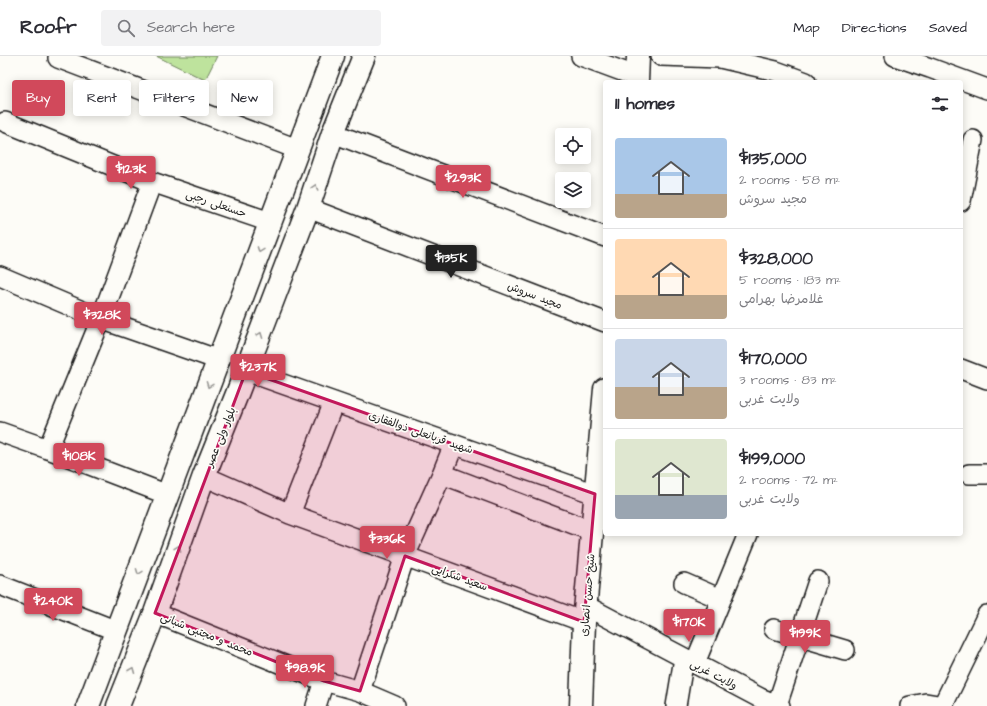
<!DOCTYPE html>
<html lang="en">
<head>
<meta charset="utf-8">
<style>
  :root { --surface:#fff; --page:#f2f2f3; --text:#2b2b33; --muted:#7c7c81; --line:#e1e1e2; --accent:#d1495b }
  body { margin:0; font-family:"Architects Daughter","Playpen Sans Arabic",sans-serif; background:var(--page); color:var(--text); height:100vh; display:flex; flex-direction:column; font-size:15px; white-space:nowrap }
  * { box-sizing:border-box; margin:0 }
  p { font-size:13px; color:var(--muted) }
  .icon { flex:none; width:22px; height:22px; fill:none; stroke:currentColor; stroke-width:2; stroke-linecap:round; stroke-linejoin:round }
  .map { position:relative; flex:1; overflow:hidden }
  .panel { position:absolute; left:603px; top:24px; width:360px; height:456px; display:flex; flex-direction:column; background:var(--surface); border-radius:4px; box-shadow:0 2px 10px #0003 }
  .panel>* { flex:none }
  .top-card { position:absolute; left:12px; top:24px; width:380px; height:36px; display:flex; gap:8px }
  .fabs { position:absolute; left:555px; top:72px; display:grid; gap:8px }
  .fabs a { display:grid; place-items:center; width:36px; height:36px; border-radius:4px; background:var(--surface); box-shadow:0 2px 10px #0003; font-size:20px }
  .price { position:absolute; translate:-50% -34px; padding:0 9px; border-radius:4px; background:var(--accent); color:#fff; font-size:13px; line-height:26px; filter:drop-shadow(0 1px 2px #0008) }
  .price::after { content:''; position:absolute; left:50%; top:24px; width:12px; height:9px; margin-left:-6px; background:inherit; clip-path:polygon(0 0,100% 0,50% 100%) }
  .price.selected { background:#222; color:#fff }
  ul { padding:0; list-style:none }
  li { display:flex; align-items:center; gap:12px; height:100px; padding:0 12px }
  li+li { border-top:1px solid var(--line) }
  li span { display:grid; place-items:center; flex:none; width:112px; height:80px; border-radius:4px; color:#555 }
  li>.icon { margin-inline-start:auto }
  span .icon { width:48px; height:48px; fill:#fffc; stroke-width:1 }
  li b { font-size:17px }
  h2 { display:flex; justify-content:space-between; align-items:center; height:48px; padding:0 12px; font-size:17px }
  .pill { padding:0 14px; border-radius:4px; background:var(--surface); box-shadow:0 2px 10px #0003; font-size:14px; line-height:36px }
  .pill.selected { background:var(--accent); color:#fff }
  header { display:flex; align-items:center; gap:24px; box-sizing:border-box; height:56px; padding:0 20px; background:var(--surface); border-bottom:1px solid var(--line) }
  header strong { font-size:19px }
  nav { display:flex; gap:22px; margin-inline-start:auto; font-size:14px }
  .search { width:280px; height:36px; background:var(--page); display:flex; align-items:center; gap:10px; box-sizing:border-box; padding:0 14px; border-radius:4px; color:var(--muted); font-size:15px }
  .map>svg:first-child { display:block }
  .green { fill:#bee39d; stroke:#6d805c }
  .lines { fill:none; stroke-linecap:round; stroke-linejoin:round }
  .street-casing { stroke:#1c1c1c; stroke-width:22 }
  .secondary-casing { stroke:#1c1c1c; stroke-width:25 }
  .street { stroke:#fdfcf7; stroke-width:19 }
  .secondary { stroke:#fdfcf7; stroke-width:22 }
  .oneway { stroke:#989794 }
  .marked { fill:#c2185b; fill-opacity:0.2; stroke:#c2185b; stroke-width:3; stroke-linejoin:round }
  .labels { text-anchor:middle; stroke-width:3.5; stroke-linejoin:round; paint-order:stroke }
  .street-label { font-size:11px; fill:#1c1c1c; stroke:#fdfcf7 }
</style>
</head>
<body>
<header>
<strong>Roofr</strong>
<div class="search"><svg class="icon" aria-label="search" viewBox="0 0 24 24"><circle cx="10" cy="10" r="6"/><path d="M15 15l6 6"/></svg>Search here</div>
<nav><a>Map</a><a>Directions</a><a>Saved</a></nav>
</header>
<div class="map">
<svg width="987" height="650" viewBox="0 0 987 650">
  <rect width="100%" height="100%" fill="#fdfcf7"/>
  <filter id="ink" filterUnits="userSpaceOnUse"><feTurbulence type="fractalNoise" baseFrequency=".025" numOctaves="2"/><feDisplacementMap in="SourceGraphic" scale="8" xChannelSelector="R" yChannelSelector="G"/><feConvolveMatrix kernelMatrix="1 2 1 2 8 2 1 2 1" color-interpolation-filters="sRGB"/></filter>
  <g filter="url(#ink)">
    <path class="green" d="M156,0H217L205,24Z"/>
    <g class="lines">
      <g class="street-casing">
        <path id="street" d="M581,0L638,21
          M661,0L720,2L776,15L806,26
          M895,0L930,12L987,33
          M58,2L297,93
          M5,66L152,126L270,166
          M333,77L605,181
          M961,145L973,84
          M308,152L605,266
          M0,220L101,263L219,304
          M961,313L987,323
          M246,315L595,438
          M0,376L48,393L168,439
          M48,393L101,263L152,126
          M442,418L592,475
          M969,418H987
          M204,420L290,458L584,566
          M290,458L334,346
          M684,527L721,543
          M0,529L117,575
          M586,550L760,642L780,650
          M155,557L324,625L360,635L395,650
          M774,573L845,594
          M695,607L748,478
          M360,635L405,500L442,418L454,388
          M777,649L818,525
          M943,649L987,559
          M316,650L324,625
          M676,650L684,602
          M910,650L926,647L944,650"/>
      </g>
      <g class="secondary-casing">
        <path id="secondary" d="M637,26L638,0
          M88,650L333,0
          M118,650L155,557L204,420L237,338L308,152L333,77L364,0
          M581,650L584,566L605,333"/>
      </g>
      <use href="#street" class="street"/>
      <use href="#secondary" class="secondary"/>
    </g>
    <defs><path id="oneway-chevron" d="M-2-3.5L2.5 0L-2 3.5" fill="none" stroke-width="1.6" stroke-linecap="round" stroke-linejoin="round"/></defs>
    <g class="oneway">
      <use href="#oneway-chevron" transform="translate(315 131) rotate(-72)"/>
      <use href="#oneway-chevron" transform="translate(260 194) rotate(110)"/>
      <use href="#oneway-chevron" transform="translate(260 279) rotate(-69)"/>
      <use href="#oneway-chevron" transform="translate(209 329) rotate(111)"/>
      <use href="#oneway-chevron" transform="translate(178 492) rotate(-70)"/>
      <use href="#oneway-chevron" transform="translate(139 516) rotate(111)"/>
      <use href="#oneway-chevron" transform="translate(132 614) rotate(-68)"/>
    </g>
  </g>
  <path class="marked" d="M246,315L595,438L584,566L405,500L360,635L324,625L155,557Z"/>
  <g class="labels">
    <g class="street-label">
      <text transform="translate(216 147) rotate(19)" y="4">حسنعلی رجبی</text>
      <text transform="translate(535 239) rotate(21)" y="4">مجید سروش</text>
      <text transform="translate(421 376) rotate(19)" y="4">شهید قربانعلی ذوالفقاری</text>
      <text transform="translate(220 381) rotate(-68)" y="4">بلوار ولی عصر</text>
      <text transform="translate(460 521) rotate(20)" y="4">سعید شکرایی</text>
      <text transform="translate(587 539) rotate(-85)" y="4">شیخ حسن انصاری</text>
      <text transform="translate(207 578) rotate(22)" y="4">محمد و مجتبی شبانی</text>
      <text transform="translate(714 618) rotate(28)" y="4">ولایت غربی</text>
    </g>
  </g>
</svg>
<div class="fabs">
<a><svg class="icon" aria-label="locate" viewBox="0 0 24 24"><circle cx="12" cy="12" r="6"/><path d="M12 2v4M12 18v4M2 12h4M18 12h4"/></svg></a>
<a><svg class="icon" aria-label="layers" viewBox="0 0 24 24"><path d="M12 4l9 5-9 5-9-5zM3 14l9 5 9-5"/></svg></a>
</div>
<b class="price" style="left:131px;top:134px">$123K</b>
<b class="price" style="left:463px;top:143px">$293K</b>
<b class="price selected" style="left:451px;top:223px">$135K</b>
<b class="price" style="left:102px;top:280px">$328K</b>
<b class="price" style="left:258px;top:332px">$237K</b>
<b class="price" style="left:79px;top:421px">$108K</b>
<b class="price" style="left:387px;top:504px">$336K</b>
<b class="price" style="left:53px;top:566px">$240K</b>
<b class="price" style="left:689px;top:587px">$170K</b>
<b class="price" style="left:805px;top:598px">$199K</b>
<b class="price" style="left:305px;top:633px">$98.9K</b>
<div class="top-card">
<a class="pill selected">Buy</a>
<a class="pill">Rent</a>
<a class="pill">Filters</a>
<a class="pill">New</a>
</div>
<section class="panel">
<h2>11 homes<svg class="icon" aria-label="filters" viewBox="0 0 24 24"><path d="M4 7h16M4 17h16"/><circle cx="9" cy="7" r="2"/><circle cx="15" cy="17" r="2"/></svg></h2>
<ul>
<li><span style="background:linear-gradient(#a9c7e8 70%,#b9a48a 0)"><svg class="icon" aria-label="home" viewBox="0 0 24 24"><path d="M3 11l9-7 9 7M6 9v11h12V9"/></svg></span><div><b>$135,000</b><p>2 rooms · 58 m²</p><p>مجید سروش</p></div></li>
<li><span style="background:linear-gradient(#ffd9b3 70%,#b9a48a 0)"><svg class="icon" aria-label="home" viewBox="0 0 24 24"><path d="M3 11l9-7 9 7M6 9v11h12V9"/></svg></span><div><b>$328,000</b><p>5 rooms · 183 m²</p><p>غلامرضا بهرامی</p></div></li>
<li><span style="background:linear-gradient(#c9d6e8 60%,#b9a48a 0)"><svg class="icon" aria-label="home" viewBox="0 0 24 24"><path d="M3 11l9-7 9 7M6 9v11h12V9"/></svg></span><div><b>$170,000</b><p>3 rooms · 83 m²</p><p>ولایت غربی</p></div></li>
<li><span style="background:linear-gradient(#dfe7d0 70%,#9aa5b1 0)"><svg class="icon" aria-label="home" viewBox="0 0 24 24"><path d="M3 11l9-7 9 7M6 9v11h12V9"/></svg></span><div><b>$199,000</b><p>2 rooms · 72 m²</p><p>ولایت غربی</p></div></li>
</ul>
</section>
</div>
</body>
</html>
